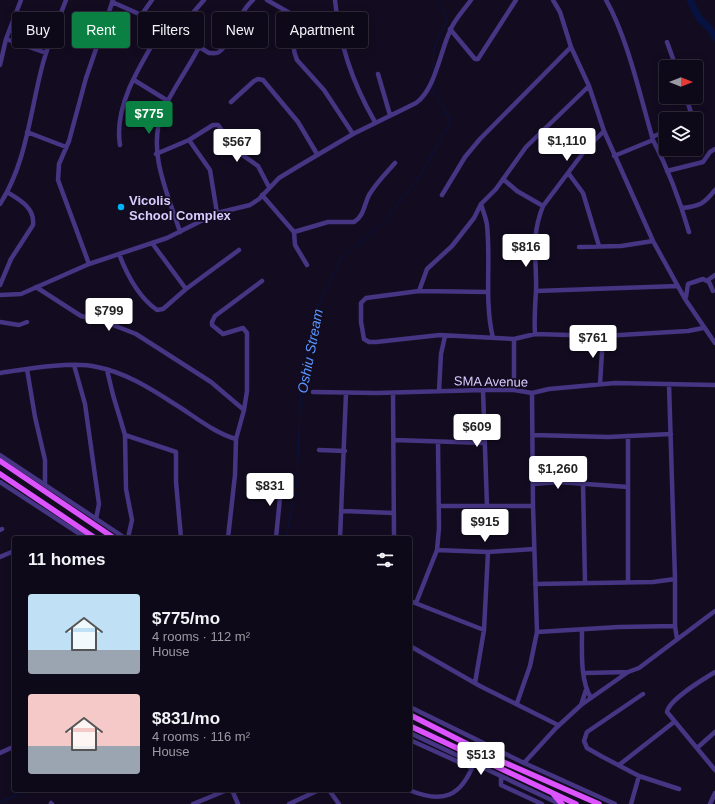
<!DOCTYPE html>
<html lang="en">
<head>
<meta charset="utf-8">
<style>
  :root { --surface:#0e0919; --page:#1c1726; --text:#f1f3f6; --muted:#9b9aa2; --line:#2e2a38; --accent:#0b8043 }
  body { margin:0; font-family:Helvetica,sans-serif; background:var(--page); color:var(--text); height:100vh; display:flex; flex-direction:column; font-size:15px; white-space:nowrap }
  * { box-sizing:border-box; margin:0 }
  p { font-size:13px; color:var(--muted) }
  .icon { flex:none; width:22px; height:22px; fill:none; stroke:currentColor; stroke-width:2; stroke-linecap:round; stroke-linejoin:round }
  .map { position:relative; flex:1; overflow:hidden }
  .details { position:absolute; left:12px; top:536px; width:400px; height:256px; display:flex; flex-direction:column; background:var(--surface); border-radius:4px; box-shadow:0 2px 10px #0003,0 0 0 1px var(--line) }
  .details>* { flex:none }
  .banner { position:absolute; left:12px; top:12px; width:400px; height:36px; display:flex; gap:8px }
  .needle { width:26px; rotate:90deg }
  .fabs { position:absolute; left:659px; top:60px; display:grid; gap:8px }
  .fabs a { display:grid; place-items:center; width:44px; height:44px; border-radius:4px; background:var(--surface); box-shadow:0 2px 10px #0003,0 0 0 1px var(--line); font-size:20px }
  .price { position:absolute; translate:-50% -34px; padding:0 9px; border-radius:4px; background:#fff; color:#222; font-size:13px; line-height:26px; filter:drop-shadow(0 1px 2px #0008) }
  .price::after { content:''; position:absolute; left:50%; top:24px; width:12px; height:9px; margin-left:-6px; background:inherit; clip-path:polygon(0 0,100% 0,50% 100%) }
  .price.selected { background:var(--accent); color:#fff }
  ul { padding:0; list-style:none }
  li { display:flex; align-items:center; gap:12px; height:100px; padding:0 16px }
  li span { display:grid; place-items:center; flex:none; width:112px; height:80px; border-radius:4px; color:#555 }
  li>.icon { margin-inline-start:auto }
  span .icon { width:48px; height:48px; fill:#fffc; stroke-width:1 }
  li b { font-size:17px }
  h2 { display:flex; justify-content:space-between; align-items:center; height:48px; padding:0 16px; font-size:17px }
  .tag { padding:0 14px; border-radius:4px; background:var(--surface); box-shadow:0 2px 10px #0003,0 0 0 1px var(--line); font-size:14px; line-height:36px }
  .tag.selected { background:var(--accent); color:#fff }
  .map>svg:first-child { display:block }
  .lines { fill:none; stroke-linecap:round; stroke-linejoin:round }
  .stream { stroke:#071240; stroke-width:1 }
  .river { stroke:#071240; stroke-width:7 }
  .minor { stroke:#453583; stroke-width:4.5 }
  .major { stroke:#dc53ff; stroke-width:5.5 }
  .poi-dot { fill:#00b4f7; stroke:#130c21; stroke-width:1.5 }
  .labels { text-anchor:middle; stroke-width:3.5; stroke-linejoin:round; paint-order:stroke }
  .poi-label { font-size:13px; font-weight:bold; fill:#dbccff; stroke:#130c21; text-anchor:start }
  .street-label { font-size:13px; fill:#dbccff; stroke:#130c21 }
  .water-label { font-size:14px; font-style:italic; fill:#5a96ff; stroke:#130c21 }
</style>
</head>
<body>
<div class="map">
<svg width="715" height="804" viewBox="0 0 715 804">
  <rect width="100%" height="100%" fill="#130c21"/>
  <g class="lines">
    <path class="stream" d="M433,72L434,48L447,19L438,0
      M286,538L297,482L301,386L308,344L318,306L341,259L385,221L423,171L451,121L434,91V83
      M0,802L30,790"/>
    <path class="river" d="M690,0L699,18L710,29L715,37"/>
    <path class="minor" d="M267,0L295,16L310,22L364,24
      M335,0C339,44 353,84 375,122
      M553,0L560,12L571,47L589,86L604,131L653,241L685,299L715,343
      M606,0C628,39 640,96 653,140C668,169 680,201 689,232
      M112,2L164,25L209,53C212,53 216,54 219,52C230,45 238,12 253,0
      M142,14L152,0
      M302,20C295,34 290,45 297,60L324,90L353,134
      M450,29L475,59H478L516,0
      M174,31L191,15L204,0
      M6,39L46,53
      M667,42L676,67
      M0,65L6,39L21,0
      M378,74L390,115
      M134,80L168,101
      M686,97L693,119
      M231,102L254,81L258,79L263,80L298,122L317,154
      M27,132L66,147
      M652,137L666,131
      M189,140L210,170L217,213
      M120,145C113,104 144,59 164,25
      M156,154L189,140L213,125H218L238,152L258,166L269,187
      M614,156L653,140
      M667,171L703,162L710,152L715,149
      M569,174L583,193L599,246
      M503,179L517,191L543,206
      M262,195L294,232L295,245L307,265
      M442,195L465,157L480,139L571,47
      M0,204C27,162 30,111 43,63C49,42 58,21 66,0
      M481,204C483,211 486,218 487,225C491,263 484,301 493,338
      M682,208C700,206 704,204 715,190
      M180,232C168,194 146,150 163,111C173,88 188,69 199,47
      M294,232L328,222H354C364,216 364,205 369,195C376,183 386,173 395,163
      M152,243L186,289
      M579,247L621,246L653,241
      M119,254C127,275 138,297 157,310L163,309L186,289L239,250
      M89,264L58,180L59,164L69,141L86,78L113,0
      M708,280L715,275
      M0,285L11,259L33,225C35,208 20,200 7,192
      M36,287L81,316L103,321L136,334L211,382L244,410L236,439L235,475L228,538
      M419,291L427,269L452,246L474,218L481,204L496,189L526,147L589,86
      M536,291L678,286
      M488,292L419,291L366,298L361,303V322L364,339L369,342H376L440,335L514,339L535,334L603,336L688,331L703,328
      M0,295L21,294L89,264L167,238L217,213L250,205L259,199L279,178L297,167L353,134L416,103C435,90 440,52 450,31C454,20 464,10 471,0
      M686,297L688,284L703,279L709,282L713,291
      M0,322L19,325L27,322
      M535,334C534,320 535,306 536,291C537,258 530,239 543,206L586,149L604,131
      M74,365L85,404L99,504L96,519
      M27,369L35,417L45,460V484
      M107,370L113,395L125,435L126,489L132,520L128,538
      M0,373C27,369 71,361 97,367C124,372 150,388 173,403C193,415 214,433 236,439
      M600,384L603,336
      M669,384L675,579V626L677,639
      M483,390L487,506
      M514,390V339
      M439,391L441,354L445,336
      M313,392L377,393L483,390H514L532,393L549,389L615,383L715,385
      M393,393L394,538
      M244,410L247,391V333L243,328L223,334L212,325V322L215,316L262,281
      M125,435L176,452V482L181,538
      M533,435L608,437L671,434
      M394,440L485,443
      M319,450L345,451
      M0,455L125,538
      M0,482L86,538
      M583,483L585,582
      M533,484L558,482L628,487
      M439,506H533
      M343,511L394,513
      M0,530L2,529
      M276,538L282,477
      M340,538L346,393
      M437,550L488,552L534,549
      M0,557L14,551
      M628,582V436
      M535,584L653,582L675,579
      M410,601L484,630
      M416,603L437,550L439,528L438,442
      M582,630C582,652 580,680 591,698
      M537,632L619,627L675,626
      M410,646L480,686L558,725
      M715,672C704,679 669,699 667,712L715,770
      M585,673L628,672
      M475,683L484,630L488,552
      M643,694L587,732L584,741L587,748L601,756L639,776L679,789
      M517,703L530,666L537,632L533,506L532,393
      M581,705L586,690
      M410,707L524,763L615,804
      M410,733L560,804
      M410,740L472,768
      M697,748L715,732
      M0,753L13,747L14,744
      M524,763L556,728L581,705L628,672L639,668L715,611
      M619,765L674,722
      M501,776V785L542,804
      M232,790L238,804
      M329,790L339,804
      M409,790C443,804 461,797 474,763
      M51,803L52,804
      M193,804L227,790
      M289,804L319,790
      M631,804L639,776
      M710,804L715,793"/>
    <path class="major" d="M0,461L114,538
      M0,474L95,538
      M410,715L501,761L599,804
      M410,726L576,804
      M554,795L562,804"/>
  </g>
  <circle class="poi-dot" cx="121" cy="207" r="4"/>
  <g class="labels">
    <g class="poi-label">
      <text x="129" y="205">Vicolis<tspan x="129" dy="15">School Complex</tspan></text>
    </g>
    <g class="street-label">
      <text transform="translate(491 381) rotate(1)" y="5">SMA Avenue</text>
    </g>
    <g class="water-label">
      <text transform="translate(310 351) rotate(-79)" y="5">Oshiu Stream</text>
    </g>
  </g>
</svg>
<div class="fabs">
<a><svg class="needle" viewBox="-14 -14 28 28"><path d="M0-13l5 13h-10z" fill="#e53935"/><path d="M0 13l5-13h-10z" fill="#9b9aa2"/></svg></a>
<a><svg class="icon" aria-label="layers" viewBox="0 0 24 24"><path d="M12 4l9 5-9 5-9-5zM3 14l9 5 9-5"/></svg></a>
</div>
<b class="price selected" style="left:149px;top:135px">$775</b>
<b class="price" style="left:567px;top:162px">$1,110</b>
<b class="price" style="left:237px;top:163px">$567</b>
<b class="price" style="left:526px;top:268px">$816</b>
<b class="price" style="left:109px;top:332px">$799</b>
<b class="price" style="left:593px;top:359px">$761</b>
<b class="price" style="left:477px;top:448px">$609</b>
<b class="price" style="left:558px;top:490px">$1,260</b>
<b class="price" style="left:270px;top:507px">$831</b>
<b class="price" style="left:485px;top:543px">$915</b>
<b class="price" style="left:481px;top:776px">$513</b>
<div class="banner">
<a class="tag">Buy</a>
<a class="tag selected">Rent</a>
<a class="tag">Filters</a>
<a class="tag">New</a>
<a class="tag">Apartment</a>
</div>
<section class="details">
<h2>11 homes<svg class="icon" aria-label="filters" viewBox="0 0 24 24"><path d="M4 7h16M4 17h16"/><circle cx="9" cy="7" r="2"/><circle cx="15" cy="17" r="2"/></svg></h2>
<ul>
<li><span style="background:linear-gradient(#bfe0f5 70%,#9aa5b1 0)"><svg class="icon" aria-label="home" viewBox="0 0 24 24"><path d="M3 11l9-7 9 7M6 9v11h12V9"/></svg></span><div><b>$775/mo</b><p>4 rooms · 112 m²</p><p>House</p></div></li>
<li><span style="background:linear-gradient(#f6c9c9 65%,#9aa5b1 0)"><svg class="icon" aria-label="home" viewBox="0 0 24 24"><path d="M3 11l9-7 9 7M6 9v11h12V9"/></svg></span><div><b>$831/mo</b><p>4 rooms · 116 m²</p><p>House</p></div></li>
</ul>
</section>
</div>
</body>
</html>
